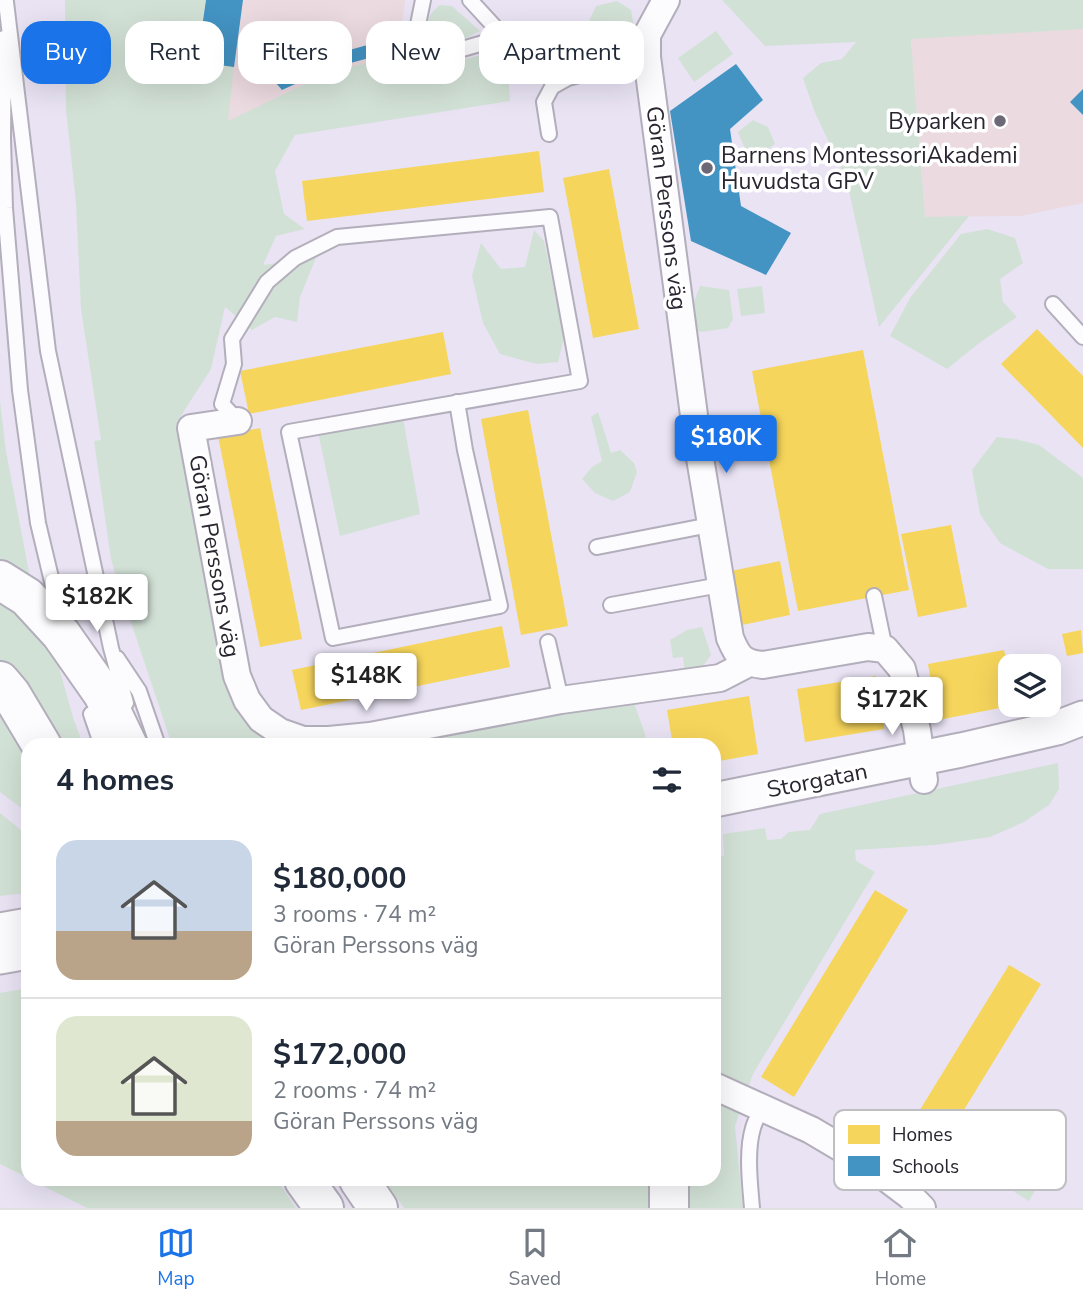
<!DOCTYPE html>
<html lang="en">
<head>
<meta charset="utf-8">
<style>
  :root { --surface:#fff; --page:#f6f6f7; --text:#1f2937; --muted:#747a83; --line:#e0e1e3; --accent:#1a73e8 }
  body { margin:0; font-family:"Nunito Sans",sans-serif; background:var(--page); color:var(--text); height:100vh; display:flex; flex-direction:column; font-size:26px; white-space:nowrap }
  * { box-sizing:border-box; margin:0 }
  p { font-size:23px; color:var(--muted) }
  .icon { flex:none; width:38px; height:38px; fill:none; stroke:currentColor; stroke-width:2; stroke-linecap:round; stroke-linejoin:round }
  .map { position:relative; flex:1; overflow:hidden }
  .side { position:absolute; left:21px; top:738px; width:700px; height:448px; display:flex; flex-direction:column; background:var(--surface); border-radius:21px; box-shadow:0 7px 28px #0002 }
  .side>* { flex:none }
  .banner { position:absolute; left:21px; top:21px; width:700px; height:63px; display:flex; gap:14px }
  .controls { position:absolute; left:998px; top:654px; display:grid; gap:14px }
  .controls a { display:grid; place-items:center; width:63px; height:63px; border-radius:14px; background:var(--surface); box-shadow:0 7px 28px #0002; font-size:35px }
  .price { position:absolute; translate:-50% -60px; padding:0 16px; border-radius:7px; background:#fff; color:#222; font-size:23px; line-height:46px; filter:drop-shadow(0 2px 4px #0008) }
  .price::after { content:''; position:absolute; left:50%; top:42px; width:21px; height:16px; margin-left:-10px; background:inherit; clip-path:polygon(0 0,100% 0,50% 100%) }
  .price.selected { background:var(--accent); color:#fff }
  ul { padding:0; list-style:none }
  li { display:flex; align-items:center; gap:21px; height:175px; padding:0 35px }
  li+li { border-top:2px solid var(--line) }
  li span { display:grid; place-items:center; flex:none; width:196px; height:140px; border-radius:21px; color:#555 }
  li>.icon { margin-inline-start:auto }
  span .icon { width:84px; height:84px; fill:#fffc; stroke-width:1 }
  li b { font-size:30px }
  h2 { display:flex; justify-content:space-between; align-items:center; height:84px; padding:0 35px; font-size:30px }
  .pill { padding:0 24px; border-radius:21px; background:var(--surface); box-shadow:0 7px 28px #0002; font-size:24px; line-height:63px }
  .pill.selected { background:var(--accent); color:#fff }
  .tabs { display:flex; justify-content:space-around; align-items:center; height:98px; border-top:2px solid var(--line); background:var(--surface); font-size:19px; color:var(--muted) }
  .tabs a { display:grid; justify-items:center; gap:4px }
  .tabs .selected { color:var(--accent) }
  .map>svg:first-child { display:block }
  .education { fill:#ebdae0 }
  .green { fill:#d2e1d6 }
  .homes { fill:#f6d55c }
  .schools { fill:#4393c3 }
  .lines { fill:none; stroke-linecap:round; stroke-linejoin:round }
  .service-casing { stroke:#b3aebb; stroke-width:18 }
  .minor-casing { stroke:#b3aebb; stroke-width:30 }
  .tertiary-casing { stroke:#b3aebb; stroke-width:37 }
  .secondary-casing { stroke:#b3aebb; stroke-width:42 }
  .service { stroke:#fcfbfd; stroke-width:14 }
  .minor { stroke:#fcfbfd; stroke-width:26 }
  .tertiary { stroke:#fcfbfd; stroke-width:33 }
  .secondary { stroke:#fcfbfd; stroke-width:38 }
  .poi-dot { fill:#6d6875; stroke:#fff; stroke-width:2.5 }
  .labels { text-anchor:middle; stroke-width:7; stroke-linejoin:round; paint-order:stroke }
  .poi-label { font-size:23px; fill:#2a2631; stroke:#fff; text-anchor:end }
  .street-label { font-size:23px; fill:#2a2631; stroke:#fff }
  .key { fill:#fff; stroke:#bfbec1; stroke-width:2 }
  .key-label { font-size:19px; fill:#2a2631 }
</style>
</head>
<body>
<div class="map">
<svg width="1083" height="1208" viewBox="0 0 1083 1208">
  <rect width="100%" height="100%" fill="#e9e3f4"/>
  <path class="education" d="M206,0H405L398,55L330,72L227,122L197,62Z
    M1083,29V203L1021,216L925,217L911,38Z"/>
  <path class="green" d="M65,0H206L197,62L234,67L228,121L330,72L398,55L432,67L498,51L615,49L556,70L508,69L510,101L295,135L275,171L284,214L305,229L276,236L263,265L316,258L300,297L297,322L275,317L252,330L225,307L211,369L177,422L230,675L282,745H172L117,580L111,559L94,441L101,440L81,309L76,203L66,109Z
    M722,0H1083V29L911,39L925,217L969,216L879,327L847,182L814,110L803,78L821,63L842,59L856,42L765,46Z
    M617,1L631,10L634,27L618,30L586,28L596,6Z
    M440,5L452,6L480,31L451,45H438L427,37C427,22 427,15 440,5Z
    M716,31L733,54L694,82L678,58Z
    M753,120L768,127L775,144L750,161L738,132Z
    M987,229L1015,238L1023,263L1000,279L1003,302L1017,317L982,341L947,369L890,336L910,298L961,234Z
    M534,230L544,241L564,338L558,362L537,364L500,354L483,323L472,276L481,243L501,269L525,267Z
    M700,286L729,290L733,319L728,328L702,332L694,330L691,310Z
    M762,286L765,313L741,316L737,289Z
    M0,401L6,451L32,588L0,567Z
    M598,412L611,453L620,450L634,463L637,472L630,492L613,501L595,493L582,479L592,467L602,461L591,417Z
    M403,418L420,514L340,536L318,432Z
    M997,437L1015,439L1039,445L1083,478V569H1048L1000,543L980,514L972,470Z
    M0,597L52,643L73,717L83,745H61L28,692L0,660Z
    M702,627L711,655L703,666L685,675L683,657L673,658L670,640L687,630Z
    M633,700L645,734L646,745L374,746Z
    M0,704L28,746V813L0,792Z
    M1058,763L1059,789L1049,805L1024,822L990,837L935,845L855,850L856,861L875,872L753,1074L735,1126L743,1208H684L683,1180H714V856H724L723,834L765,828L767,840L781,839L789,832L810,830L820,814Z
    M0,813L21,830L28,840V893L0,896Z
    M28,988V1178L0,1164V993Z
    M1024,1155L1048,1169L1029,1201L1005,1186Z
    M31,1180H277L296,1208H87Z
    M384,1180H652L651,1208H404Z"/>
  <path class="homes" d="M539,151L544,192L307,221L302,181Z
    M609,169L639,329L593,338L563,178Z
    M1037,329L1083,376V448L1001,364Z
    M443,332L451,374L249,414L240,371Z
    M863,350L909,590L798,611L752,371Z
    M528,410L568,626L521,635L481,419Z
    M260,428L302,639L260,647L218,436Z
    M951,525L967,607L918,617L901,534Z
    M780,561L790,615L742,625L731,571Z
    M502,626L510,667L301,710L292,670Z
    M1081,630L1083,653L1067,656L1062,634Z
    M1004,650L1010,678V706L938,720L928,664Z
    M876,676L884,729L805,742L797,689Z
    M749,696L758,754L714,762V746H673L667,710Z
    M875,890L908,910L794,1097L761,1077Z
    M1009,965L1041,984L926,1172L894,1152Z"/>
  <path class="schools" d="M206,0H243L234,67L197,62Z
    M382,41L384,54L328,69L282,90L276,83L313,60Z
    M736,64L763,100L730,129L741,206L791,233L766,275L691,241L670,111Z
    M1083,89V115L1070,102Z"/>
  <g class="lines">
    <g class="service-casing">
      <path id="service" d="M423,0L410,64L504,37
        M470,0L504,37L647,35
        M6,2L48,351L111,648L126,703
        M4,38L3,139L5,208L20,390L38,523L59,611
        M549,134L544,102L552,87L568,78L647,57
        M1053,304L1083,337
        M238,421L222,404L234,364L232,339L267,282L295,258L337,237L550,217L580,381L289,432L333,638L500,606L465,450L457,402
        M698,446L763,431
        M597,547L710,525
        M874,596L885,649
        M611,605L720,585
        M548,642L561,700
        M117,658L139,691L158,746
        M91,714L102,746
        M752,1208C750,1184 746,1151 753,1128C755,1121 759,1114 762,1107"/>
    </g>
    <g class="minor-casing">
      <path id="minor" d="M666,0L647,35V57L698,446L730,638C738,657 742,663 763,665L868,647L885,649L902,669L917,730L924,780
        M238,421L191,428L237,676L247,700L261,719L280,732L303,740H329L370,736L561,700L720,678L747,664
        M714,1086L811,1130L865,1162L910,1196L922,1208"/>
    </g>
    <g class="tertiary-casing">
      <path id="tertiary" d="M714,800L961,750L1057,728L1083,718
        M0,930L28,925
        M0,957L28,952"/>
    </g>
    <g class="secondary-casing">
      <path id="secondary" d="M0,580L27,597L61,634L103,694L128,746
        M0,681L11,694L42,746
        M304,1180L324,1208
        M359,1180L378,1208
        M669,1208V1180"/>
    </g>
    <use href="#service" class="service"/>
    <use href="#minor" class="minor"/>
    <use href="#tertiary" class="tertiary"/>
    <use href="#secondary" class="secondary"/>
  </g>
  <g class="poi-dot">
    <circle cx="1000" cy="121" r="7"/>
    <circle cx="707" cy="168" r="7"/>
  </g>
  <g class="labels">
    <g class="poi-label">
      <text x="986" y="129">Byparken</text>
      <text x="721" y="163" text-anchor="start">Barnens MontessoriAkademi<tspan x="721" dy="26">Huvudsta GPV</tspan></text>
    </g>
    <g class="street-label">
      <text transform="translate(667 208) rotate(83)" y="8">Göran Perssons väg</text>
      <text transform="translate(215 556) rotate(80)" y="8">Göran Perssons väg</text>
      <text transform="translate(817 780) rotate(-11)" y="8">Storgatan</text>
    </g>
  </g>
  <rect x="834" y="1110" width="232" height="80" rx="10" class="key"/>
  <rect x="848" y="1125" width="32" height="19" fill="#f6d55c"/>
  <rect x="848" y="1156" width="32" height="20" fill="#4393c3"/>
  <g class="key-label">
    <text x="892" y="1141">Homes</text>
    <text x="892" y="1173">Schools</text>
  </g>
</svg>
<div class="controls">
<a><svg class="icon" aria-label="layers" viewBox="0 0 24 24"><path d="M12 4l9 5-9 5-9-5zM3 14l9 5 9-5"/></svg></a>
</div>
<b class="price selected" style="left:726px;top:475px">$180K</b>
<b class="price" style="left:97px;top:634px">$182K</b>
<b class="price" style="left:366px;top:713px">$148K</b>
<b class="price" style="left:892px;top:737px">$172K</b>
<div class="banner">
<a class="pill selected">Buy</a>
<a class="pill">Rent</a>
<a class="pill">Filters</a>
<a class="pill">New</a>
<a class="pill">Apartment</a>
</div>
<section class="side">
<h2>4 homes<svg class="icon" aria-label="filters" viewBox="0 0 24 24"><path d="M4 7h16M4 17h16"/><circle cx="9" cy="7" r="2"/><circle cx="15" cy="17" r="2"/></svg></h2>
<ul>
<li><span style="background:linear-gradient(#c9d6e8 65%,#b9a48a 0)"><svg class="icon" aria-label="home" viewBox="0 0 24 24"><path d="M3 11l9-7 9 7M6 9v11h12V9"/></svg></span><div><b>$180,000</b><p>3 rooms · 74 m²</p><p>Göran Perssons väg</p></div></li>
<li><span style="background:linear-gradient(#dfe7d0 75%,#b9a48a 0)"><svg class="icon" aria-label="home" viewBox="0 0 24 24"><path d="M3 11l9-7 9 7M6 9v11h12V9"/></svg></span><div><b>$172,000</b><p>2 rooms · 74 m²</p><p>Göran Perssons väg</p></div></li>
</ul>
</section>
</div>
<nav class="tabs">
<a class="selected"><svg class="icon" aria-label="map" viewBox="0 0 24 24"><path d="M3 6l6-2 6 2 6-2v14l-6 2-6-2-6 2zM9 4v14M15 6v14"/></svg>Map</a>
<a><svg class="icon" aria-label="saved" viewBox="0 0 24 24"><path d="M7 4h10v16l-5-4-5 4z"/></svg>Saved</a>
<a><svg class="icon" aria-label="home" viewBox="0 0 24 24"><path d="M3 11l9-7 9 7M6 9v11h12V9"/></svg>Home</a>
</nav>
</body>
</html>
